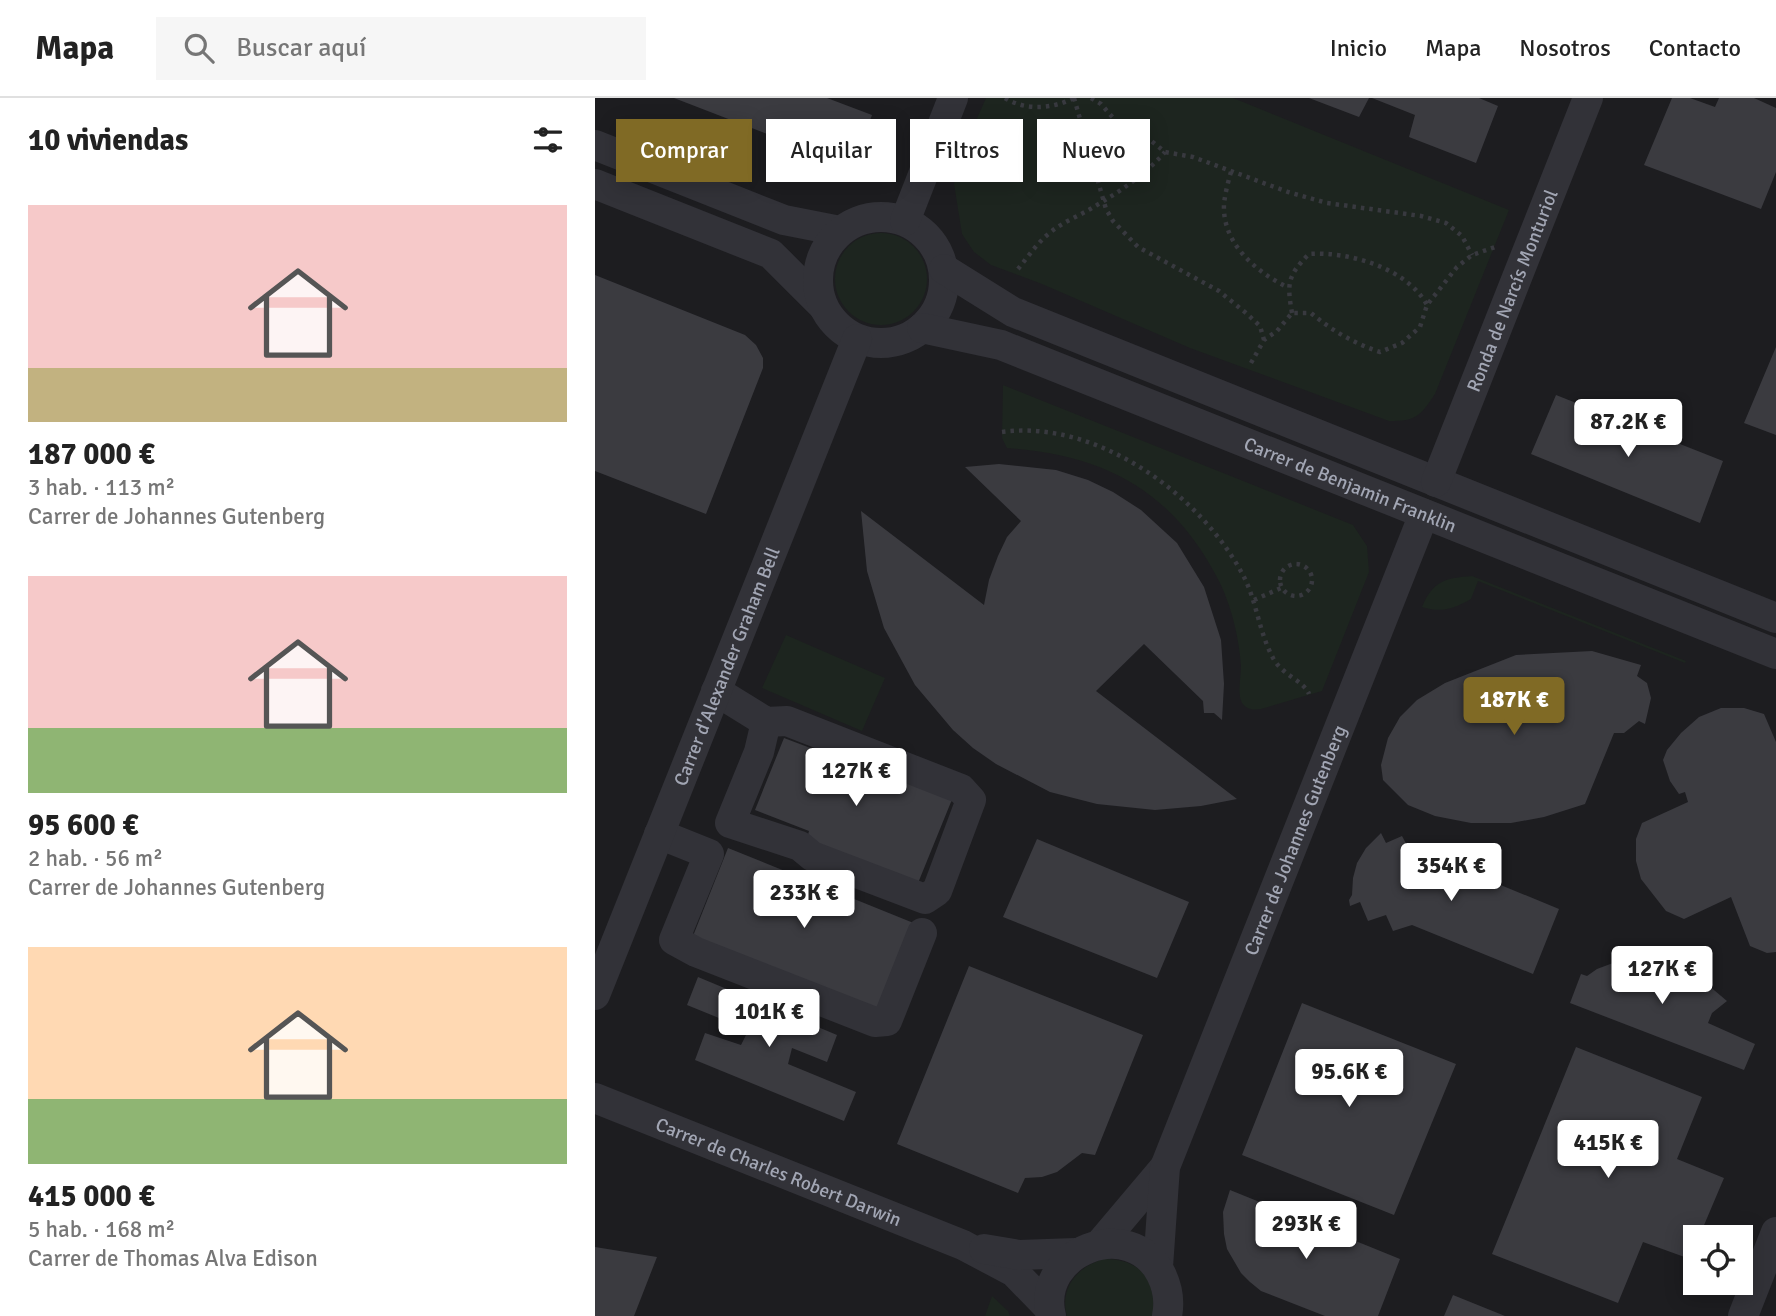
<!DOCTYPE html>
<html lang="es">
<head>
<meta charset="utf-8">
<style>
  :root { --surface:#fff; --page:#f6f6f6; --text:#222; --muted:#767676; --line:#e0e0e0; --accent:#806a25 }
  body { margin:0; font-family:Signika,sans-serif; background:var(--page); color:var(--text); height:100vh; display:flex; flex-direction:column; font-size:26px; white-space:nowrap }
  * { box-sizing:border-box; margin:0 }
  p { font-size:23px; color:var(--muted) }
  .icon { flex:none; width:38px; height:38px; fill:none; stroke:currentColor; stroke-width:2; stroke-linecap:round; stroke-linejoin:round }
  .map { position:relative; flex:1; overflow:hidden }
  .side { display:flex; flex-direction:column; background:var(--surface); width:595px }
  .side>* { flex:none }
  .guide { position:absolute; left:21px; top:21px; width:665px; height:63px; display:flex; gap:14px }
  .fabs { position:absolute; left:1088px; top:1127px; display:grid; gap:14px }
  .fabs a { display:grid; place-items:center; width:70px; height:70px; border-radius:0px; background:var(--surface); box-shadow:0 4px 18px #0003; font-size:35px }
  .price { position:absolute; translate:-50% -60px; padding:0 16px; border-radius:7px; background:#fff; color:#222; font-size:23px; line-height:46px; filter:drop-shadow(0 2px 4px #0008) }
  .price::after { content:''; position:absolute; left:50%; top:42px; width:21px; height:16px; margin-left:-10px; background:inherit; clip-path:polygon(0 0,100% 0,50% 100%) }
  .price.current { background:var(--accent); color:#fff }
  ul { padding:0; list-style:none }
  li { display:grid; align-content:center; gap:14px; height:371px; padding:0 28px }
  li span { display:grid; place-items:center; height:217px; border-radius:0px; color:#555 }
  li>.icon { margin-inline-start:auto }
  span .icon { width:126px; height:126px; fill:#fffc; stroke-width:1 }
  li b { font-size:30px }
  h2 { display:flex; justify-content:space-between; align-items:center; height:84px; padding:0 28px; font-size:30px }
  .chip { padding:0 24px; border-radius:0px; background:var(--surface); box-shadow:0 4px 18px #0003; font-size:24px; line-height:63px }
  .chip.current { background:var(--accent); color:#fff }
  header { display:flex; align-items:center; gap:42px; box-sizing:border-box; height:98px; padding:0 35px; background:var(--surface); border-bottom:2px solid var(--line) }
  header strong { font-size:33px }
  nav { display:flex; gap:38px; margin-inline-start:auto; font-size:24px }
  .search { width:490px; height:63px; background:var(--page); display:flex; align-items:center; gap:18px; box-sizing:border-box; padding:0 24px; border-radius:0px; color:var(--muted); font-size:26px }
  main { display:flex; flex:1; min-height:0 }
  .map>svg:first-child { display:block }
  .built { fill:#1d1d20; fill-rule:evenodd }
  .green { fill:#1d251f }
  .building { fill:#3b3b40 }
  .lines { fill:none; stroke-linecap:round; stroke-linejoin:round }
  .path { stroke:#38393f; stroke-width:4.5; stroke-dasharray:3.5 5; stroke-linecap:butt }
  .minor { stroke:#323238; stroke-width:30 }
  .labels { text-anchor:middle; stroke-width:5; stroke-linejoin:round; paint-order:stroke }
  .street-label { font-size:19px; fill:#a2a6b4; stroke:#0c0c0e }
</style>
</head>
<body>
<header>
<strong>Mapa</strong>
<div class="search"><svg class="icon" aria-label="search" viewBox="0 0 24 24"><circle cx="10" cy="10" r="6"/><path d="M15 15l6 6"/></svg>Buscar aquí</div>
<nav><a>Inicio</a><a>Mapa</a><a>Nosotros</a><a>Contacto</a></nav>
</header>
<main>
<section class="side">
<h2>10 viviendas<svg class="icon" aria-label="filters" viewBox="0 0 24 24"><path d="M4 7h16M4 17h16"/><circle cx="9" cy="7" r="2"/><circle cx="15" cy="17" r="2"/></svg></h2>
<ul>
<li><span style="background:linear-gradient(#f6c9c9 75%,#c2b280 0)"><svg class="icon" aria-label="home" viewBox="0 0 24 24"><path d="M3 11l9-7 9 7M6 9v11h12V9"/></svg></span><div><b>187 000 €</b><p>3 hab. · 113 m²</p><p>Carrer de Johannes Gutenberg</p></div></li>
<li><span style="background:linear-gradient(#f6c9c9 70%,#8fb573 0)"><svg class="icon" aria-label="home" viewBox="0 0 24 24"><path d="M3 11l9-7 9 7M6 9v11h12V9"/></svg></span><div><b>95 600 €</b><p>2 hab. · 56 m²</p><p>Carrer de Johannes Gutenberg</p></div></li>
<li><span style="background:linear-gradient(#ffd9b3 70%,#8fb573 0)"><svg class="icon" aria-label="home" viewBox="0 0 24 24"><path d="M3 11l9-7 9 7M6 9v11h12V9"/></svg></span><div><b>415 000 €</b><p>5 hab. · 168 m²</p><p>Carrer de Thomas Alva Edison</p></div></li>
</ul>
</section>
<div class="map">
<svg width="1181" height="1218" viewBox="0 0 1181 1218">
  <rect width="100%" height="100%" fill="#111113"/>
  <path class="built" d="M0,0H1181V1218H0ZM1101,1139H1146V1185H1101Z"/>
  <path class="green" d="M391,0H638L914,112L840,296C825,318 822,323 794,323L595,250L447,186L396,167L379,154L367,136L359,86L367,54Z
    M240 181a46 46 0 1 1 92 0a46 46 0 1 1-92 0Z
    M408,287L758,427L772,448L774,474L727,593L666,611C659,612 652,612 647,605C642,595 646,579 646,568C644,541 637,510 625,485C579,394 512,357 412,350L407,340Z
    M877,478L1091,563L1090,565L883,483L876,501C858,511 847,515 827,509C838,483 850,480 877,478Z
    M191,537L290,580L267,633L167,590Z
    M509,1161C546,1161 562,1182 558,1218H472C464,1190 483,1168 509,1161Z
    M397,1198L413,1213L415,1218H390Z"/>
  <path class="building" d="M79,0H232L277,17L268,41L258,50L235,57H227Z
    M714,0H774L764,19Z
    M777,0H884L903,8L881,65L814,39L820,17Z
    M1077,0H1095L1120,9L1124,0H1159L1181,10V74L1166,111L1049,67Z
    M0,177L150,237L161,247L168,260V270L111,416L0,373Z
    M1181,249V337L1149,325Z
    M961,297L1128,363L1105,425L936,356Z
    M404,366L461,372L493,382L518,394L546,412L582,445L609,489L626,542L629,586L627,622L619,615H609L608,603L549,546L501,593L642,701L606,708L560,712L502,706L455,694L401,666L378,650L358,632L320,587L289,530L272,473L266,413L389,507L394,482L403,458L412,439L426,423L370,369Z
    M997,553L1046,567L1042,578L1052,585L1056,600L1050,626L1044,623L1029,635H1019L990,706L949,719L916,725H876L840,718L813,707L788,682L786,667L793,640L805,619L822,602L850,585L921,557Z
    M1126,610H1149L1169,616L1181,644V854L1172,855L1155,848L1136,799L1089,821L1071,813L1046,781L1041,763V741L1047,725L1093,704L1090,694L1084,696L1075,683L1068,662L1072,652L1086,635L1104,619Z
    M189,640L247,662L250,657L358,699L323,785L212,741L214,733L160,712Z
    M786,735L791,745L807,738L814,751L831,747L839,764H850L964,811L938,876L817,827L798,833L791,817L773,823L765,804L755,808L754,802L757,797L758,780L762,765L771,750Z
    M442,741L594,804L562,880L408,819Z
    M133,750L321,826L286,913L98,838Z
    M1042,856L1043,861L1080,860L1079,867L1110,877L1107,882L1132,903L1117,915L1113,925L1160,946L1149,972L975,905L986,876L992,878L1002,871Z
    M374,868L548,937L500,1057L487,1055L462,1074L447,1079L430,1080L423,1095L302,1046Z
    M103,879L242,937L232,964L197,950L193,966L261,994L249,1023L100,962L110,935L146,947L151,937L143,934L146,929L92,907Z
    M707,905L861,966L799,1117L647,1057Z
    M981,949L1107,999L1082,1061L1129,1080L1104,1139H1101V1148L1095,1161L1048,1144L1023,1205L897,1156Z
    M635,1092L805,1161L783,1218H730L666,1193L655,1184L646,1175L632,1151L629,1136L628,1114Z
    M0,1149L62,1159L39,1218H0Z
    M858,1197L910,1218H849Z"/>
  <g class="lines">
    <path class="path" d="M410,0C431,13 457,11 479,0
      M479,0L511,111L518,123L543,149L624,193L651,215L665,228L669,242
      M496,0L506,6L526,29L555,42L570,54L598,59L693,94L732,105L826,118L851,125L867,138L877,157
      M636,74C633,84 630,96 629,106C627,145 660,173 692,189
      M423,171C432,160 441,147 451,138C465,125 482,119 497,110C524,94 550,77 570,54
      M697,215C692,186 692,178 714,156C753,153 812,170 832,207
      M656,265L669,242L682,233L697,215H716C736,232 760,246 785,254L807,245L825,229L832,207L862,169L877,157L903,148
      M407,334C503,321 607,398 649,479C662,505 664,534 678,560C687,577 709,583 714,596
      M685 482a16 16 0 1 1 32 0a16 16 0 1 1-32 0Z
      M659,502L686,490"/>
    <g class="minor">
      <path d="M0,47L189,122L245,133"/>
      <path d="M0,86L176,156L228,208"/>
      <circle cx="286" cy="182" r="63"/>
      <path d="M310,123L358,0"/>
      <path d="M349,171L418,214L1181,520"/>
      <path id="s1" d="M327,230L406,247L1181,556"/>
      <path id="s2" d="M841,384L993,0"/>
      <path d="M121,593L171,624L164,654L135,725L205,748L217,758L330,801L342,793L376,702L366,691L192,623L171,624"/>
      <path d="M64,736L114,756L79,842L101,854L280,924L292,923L327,835"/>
      <path id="s3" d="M0,897L262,241"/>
      <path id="s4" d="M0,1000L368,1147L419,1174L454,1210"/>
      <path d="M505,1146L570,1069"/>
      <path d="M389,1151L424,1157L481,1155"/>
      <path id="s5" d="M563,1169L570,1069L829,416"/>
      <path d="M456,1218C440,1154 535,1116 566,1176C573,1190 575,1203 572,1218"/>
      <path d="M1148,1218L1181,1134"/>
    </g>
  </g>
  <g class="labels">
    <g class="street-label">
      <text dy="7" stroke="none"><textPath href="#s2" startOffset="206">Ronda de Narcís Monturiol</textPath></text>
      <text dy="7" stroke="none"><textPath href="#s1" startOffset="457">Carrer de Benjamin Franklin</textPath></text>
      <text dy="7" stroke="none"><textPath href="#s3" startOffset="354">Carrer d'Alexander Graham Bell</textPath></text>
      <text dy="7" stroke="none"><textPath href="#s5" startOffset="452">Carrer de Johannes Gutenberg</textPath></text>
      <text dy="7" stroke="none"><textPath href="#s4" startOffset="198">Carrer de Charles Robert Darwin</textPath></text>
    </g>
  </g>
</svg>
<div class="fabs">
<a><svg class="icon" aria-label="locate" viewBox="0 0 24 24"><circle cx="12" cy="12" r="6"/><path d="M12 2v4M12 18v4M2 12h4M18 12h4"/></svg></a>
</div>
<b class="price" style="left:1033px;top:361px">87.2K €</b>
<b class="price current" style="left:919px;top:639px">187K €</b>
<b class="price" style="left:261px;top:710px">127K €</b>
<b class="price" style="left:856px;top:805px">354K €</b>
<b class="price" style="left:209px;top:832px">233K €</b>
<b class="price" style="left:1067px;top:908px">127K €</b>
<b class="price" style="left:174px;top:951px">101K €</b>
<b class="price" style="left:754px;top:1011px">95.6K €</b>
<b class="price" style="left:1013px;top:1082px">415K €</b>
<b class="price" style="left:711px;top:1163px">293K €</b>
<div class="guide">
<a class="chip current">Comprar</a>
<a class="chip">Alquilar</a>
<a class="chip">Filtros</a>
<a class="chip">Nuevo</a>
</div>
</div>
</main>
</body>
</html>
